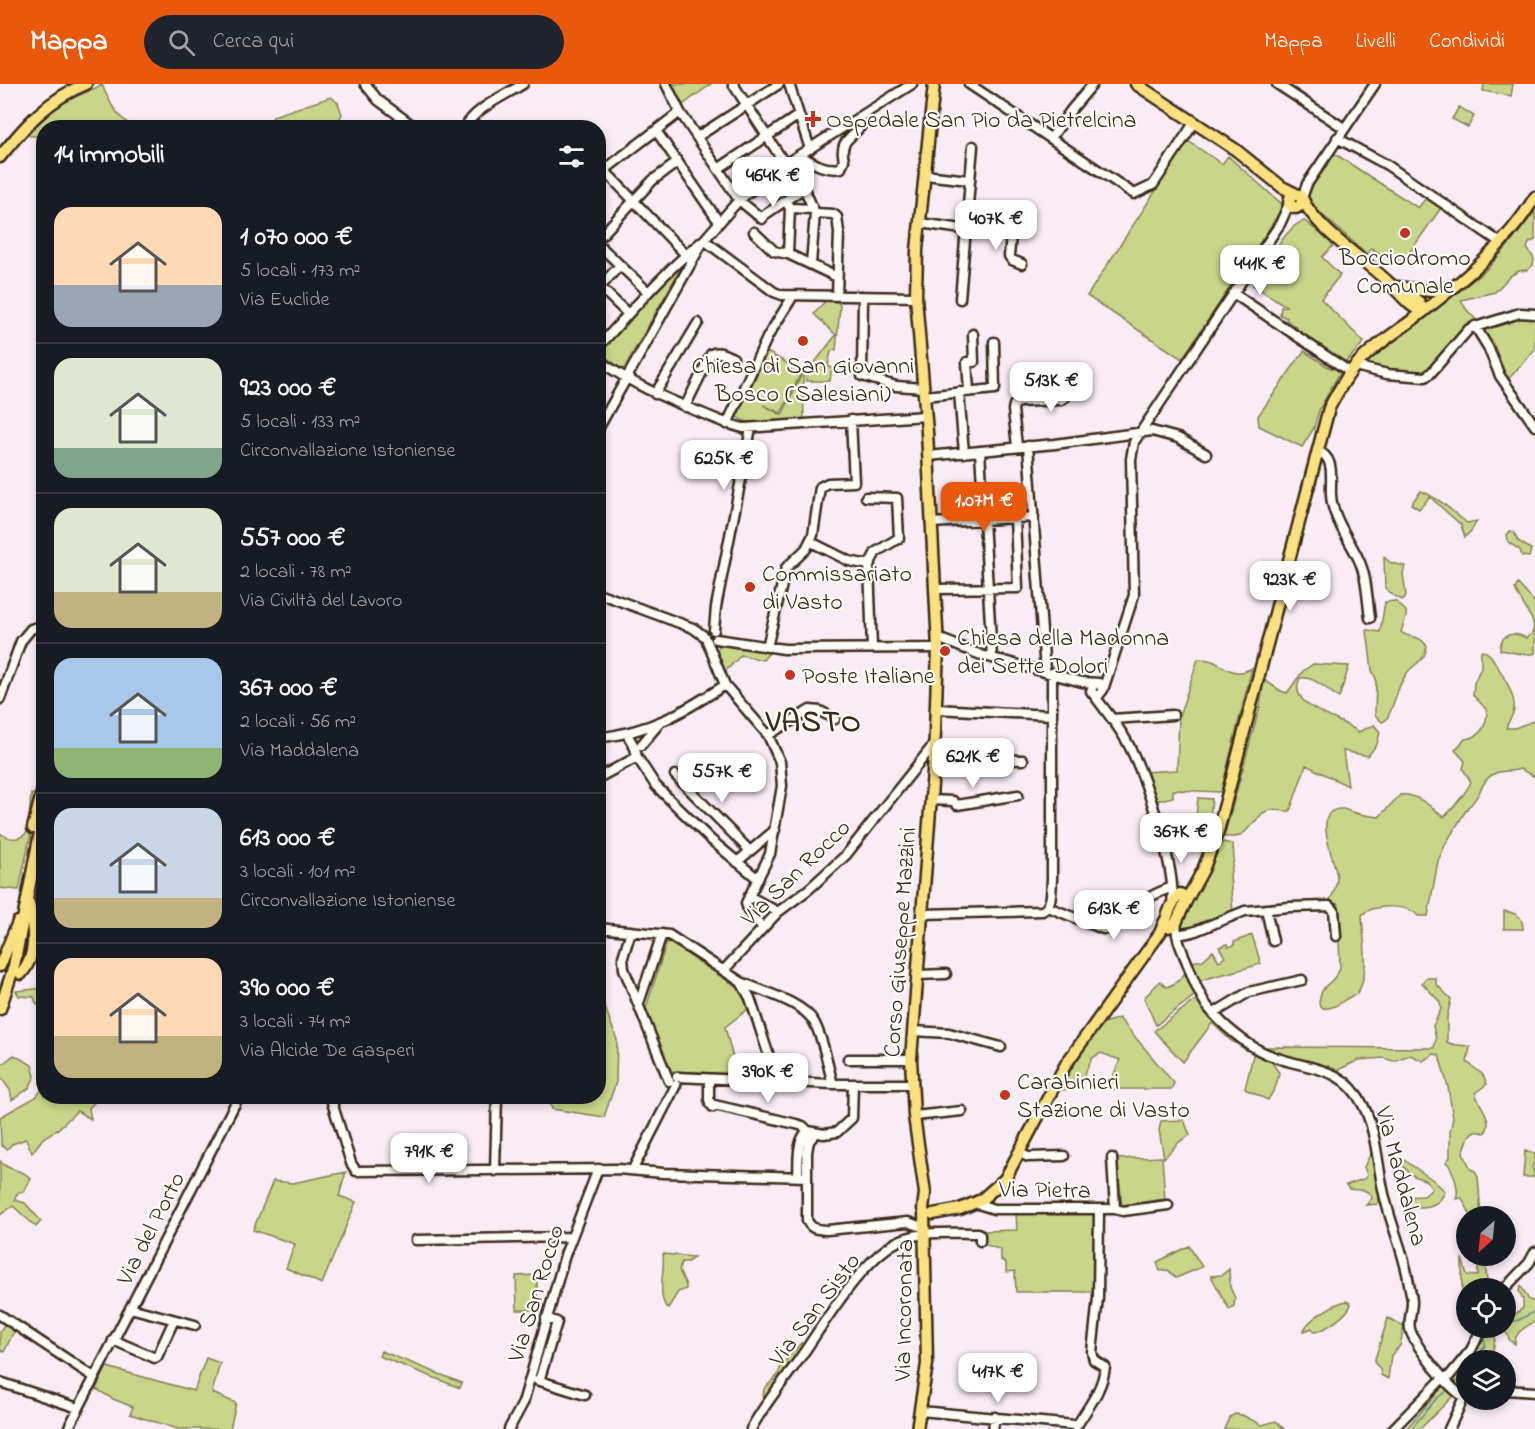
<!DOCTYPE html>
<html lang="it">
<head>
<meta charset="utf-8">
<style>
  :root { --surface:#171b24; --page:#20242c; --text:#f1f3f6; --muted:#9ea1a6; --line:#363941; --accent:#ea580c }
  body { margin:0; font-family:"Indie Flower",sans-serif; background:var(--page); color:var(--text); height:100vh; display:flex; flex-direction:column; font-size:22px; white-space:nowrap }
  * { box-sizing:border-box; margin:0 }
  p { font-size:20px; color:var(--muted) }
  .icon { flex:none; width:33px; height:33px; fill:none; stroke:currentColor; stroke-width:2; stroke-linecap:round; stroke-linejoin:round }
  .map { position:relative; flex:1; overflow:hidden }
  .side { position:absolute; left:36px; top:36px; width:570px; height:984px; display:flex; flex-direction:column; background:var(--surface); border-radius:24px; box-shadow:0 3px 9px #0003 }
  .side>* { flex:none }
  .needle { width:39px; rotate:207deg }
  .buttons { position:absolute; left:1456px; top:1122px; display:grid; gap:12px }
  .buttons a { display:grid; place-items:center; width:60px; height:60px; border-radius:50%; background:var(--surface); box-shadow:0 3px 9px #0003; font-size:30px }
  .price { position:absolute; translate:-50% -51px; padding:0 14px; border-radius:12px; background:#fff; color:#222; font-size:20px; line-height:39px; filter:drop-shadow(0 2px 3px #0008) }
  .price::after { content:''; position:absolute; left:50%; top:36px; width:18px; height:14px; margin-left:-9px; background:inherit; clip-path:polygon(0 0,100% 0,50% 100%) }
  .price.selected { background:var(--accent); color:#fff }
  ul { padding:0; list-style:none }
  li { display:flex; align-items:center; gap:18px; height:150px; padding:0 18px }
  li+li { border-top:2px solid var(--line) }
  li span { display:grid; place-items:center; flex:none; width:168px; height:120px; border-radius:18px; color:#555 }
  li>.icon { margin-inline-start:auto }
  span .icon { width:72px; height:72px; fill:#fffc; stroke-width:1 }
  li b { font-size:26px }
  h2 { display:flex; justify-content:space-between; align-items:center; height:72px; padding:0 18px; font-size:26px }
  header { display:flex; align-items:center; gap:36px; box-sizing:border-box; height:84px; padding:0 30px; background:var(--accent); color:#fff }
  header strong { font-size:28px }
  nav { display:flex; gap:33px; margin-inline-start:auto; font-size:21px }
  .search { width:420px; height:54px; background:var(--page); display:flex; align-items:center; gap:15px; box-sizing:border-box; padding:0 21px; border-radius:33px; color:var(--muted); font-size:22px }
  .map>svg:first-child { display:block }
  .green { fill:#c9d68a; stroke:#828054; stroke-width:1.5 }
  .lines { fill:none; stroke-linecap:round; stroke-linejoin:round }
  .stream { stroke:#678795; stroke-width:1.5 }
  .minor-casing { stroke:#3b2a1e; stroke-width:13 }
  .major-casing { stroke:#3b2a1e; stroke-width:15 }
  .minor { stroke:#fdfcf7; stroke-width:8 }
  .major { stroke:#fae180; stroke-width:10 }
  .poi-dot { fill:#c8321e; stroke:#fdfcf7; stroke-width:2 }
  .labels { text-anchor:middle; stroke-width:4.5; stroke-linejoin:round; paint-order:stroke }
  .poi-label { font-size:24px; fill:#3b2a1e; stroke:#fdfcf7; text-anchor:start }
  .street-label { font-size:24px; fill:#3b2a1e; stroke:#fdfcf7 }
  .district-label { font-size:30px; font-weight:bold; letter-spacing:1.5px; fill:#3b2a1e; stroke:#fdfcf7 }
</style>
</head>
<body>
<header>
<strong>Mappa</strong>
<div class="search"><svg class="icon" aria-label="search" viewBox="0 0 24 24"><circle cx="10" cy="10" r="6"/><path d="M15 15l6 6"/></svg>Cerca qui</div>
<nav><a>Mappa</a><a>Livelli</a><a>Condividi</a></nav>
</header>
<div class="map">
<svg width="1535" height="1345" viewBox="0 0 1535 1345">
  <rect width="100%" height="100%" fill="#f9ecf5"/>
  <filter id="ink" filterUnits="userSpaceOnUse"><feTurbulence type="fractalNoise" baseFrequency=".0167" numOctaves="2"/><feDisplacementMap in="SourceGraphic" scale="12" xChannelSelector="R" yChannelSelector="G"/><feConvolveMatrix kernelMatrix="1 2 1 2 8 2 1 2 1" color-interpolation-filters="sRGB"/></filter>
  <g filter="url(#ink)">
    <path class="green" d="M670,0H711L681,22Z
      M1484,0H1513L1511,12L1483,7Z
      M102,1C110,19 116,32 133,43L44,44L43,53L24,51L60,20Z
      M331,13L338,19L342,30L339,36L327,43H273L272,39L273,32Z
      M1459,23L1474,32L1468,43L1452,35Z
      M1188,57L1222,80L1228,72L1284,122L1182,275L1087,212Z
      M1335,70L1418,124L1426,114L1441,124L1400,182L1371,164L1367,170L1310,120L1307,110Z
      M1535,127V156L1529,159L1527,164L1534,175L1533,181L1527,186L1519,187L1510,192L1495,208L1461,216L1466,225L1480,240L1425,291L1366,283V279L1460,207L1488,184L1513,156Z
      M1305,137L1334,161L1322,173L1340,191L1321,215L1364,258L1347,277L1341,278L1300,251L1297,244L1286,236L1287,234L1280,231L1281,223L1286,222L1253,201C1263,186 1288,138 1305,137Z
      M679,184H681L623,286L599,268Z
      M826,216L838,218L840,222L836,266L831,267L828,282L832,284L830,297H806V290L836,251L814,230Z
      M1535,231V265L1505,299L1482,247L1483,243L1513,233Z
      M1304,267L1330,284L1336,285L1340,288L1319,326L1314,344L1302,363L1259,342L1258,332Z
      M767,268L802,287L781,329L763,321L782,331L803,288L804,338C787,338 750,344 737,333Z
      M1421,407C1440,414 1451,427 1467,439L1477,437L1471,447L1465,453L1461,441L1430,413L1419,425L1411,420Z
      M1510,447L1514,448L1518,457L1531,465L1529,473L1522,472L1520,466L1508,458L1507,451Z
      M1384,473L1391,479L1405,482L1403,489L1406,512L1403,516L1394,512L1385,504Z
      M1518,500L1535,519V569C1524,573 1511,567 1500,566C1500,549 1514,547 1526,554C1534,550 1535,543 1532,536L1515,505Z
      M1395,517L1406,527V533L1401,548C1411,556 1418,549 1427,562C1424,581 1413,578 1405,592C1396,605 1394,624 1386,636L1382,638L1375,631L1376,595L1372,586L1367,546L1380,548L1385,518Z
      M720,560L770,568L763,576L741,571L723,590L717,567Z
      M1481,567L1486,568L1491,572C1500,587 1516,609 1514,626C1513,632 1508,637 1506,644H1515L1535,636V693L1520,685C1512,688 1503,686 1496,689C1480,695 1481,714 1468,723L1446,759L1438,777L1428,832H1418C1408,820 1373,820 1362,831C1363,857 1371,887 1357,910C1345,913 1336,926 1323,924L1319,920C1321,896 1333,903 1340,884L1338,820L1328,819C1333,811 1337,803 1337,793C1336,778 1309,723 1343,725C1345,725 1350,728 1352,728C1360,731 1370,732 1379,733L1400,711C1417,709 1431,723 1444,733C1452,726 1467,707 1471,698L1463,685L1465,677L1455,666L1465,655C1482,653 1487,641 1487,626L1473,611L1474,599L1481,583Z
      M1198,575C1221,573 1230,598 1252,584L1221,708L1173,706V713L1156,717L1144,688L1177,686L1179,633Z
      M1313,580L1349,582L1339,614C1328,606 1314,592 1300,594C1285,624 1343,634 1358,648L1374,641L1380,648L1377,660L1368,672L1343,667L1348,702L1306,681L1290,727L1270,726L1263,729L1244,749L1236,753H1224L1260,622L1264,596L1281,607L1287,609L1303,587Z
      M31,710L39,711L19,806L0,804V749C10,756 20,757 28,747Z
      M1198,714L1212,715L1209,743L1195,742Z
      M1223,758L1233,760L1234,775L1230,791L1233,830L1184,847L1180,846L1185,829Z
      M1504,827C1516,829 1523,832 1523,845H1504Z
      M1252,851L1261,880L1198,897L1191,878L1203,876L1213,867L1219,877L1225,873L1219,863L1227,860L1229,863L1234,861V858Z
      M667,857L740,905L748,925L725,943L737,990L669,987L646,924Z
      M1187,886L1198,909L1156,941L1144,914L1160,897L1166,903C1176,901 1182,894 1187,886Z
      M1426,894H1436V900L1451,915L1447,933V958C1456,963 1461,960 1470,963L1467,978L1483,991L1487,1000L1475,1009C1480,1023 1494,1035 1485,1049L1474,1047L1469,1052L1463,1069L1471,1085L1475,1087L1478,1093L1481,1132H1471L1462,1114L1456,1115C1460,1106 1453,1084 1446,1078L1450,1073V1048L1453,1034L1448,1003L1439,971L1434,970L1423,977L1410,971L1393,977L1384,974L1359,976L1336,987L1277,974L1265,963L1434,964L1436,955L1433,942L1441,925L1440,918L1422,899Z
      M43,904V928L35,917L34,913L19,912L16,907Z
      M599,907L617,956L616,998L604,1033L552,1025L548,1013L598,1012Z
      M1198,914L1250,964L1248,967L1230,956L1212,939L1183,978L1154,947Z
      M1119,934L1174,999L1171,1005H1108L1120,976L1101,969L1092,974L1078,1005L1058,1006L1099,942L1104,939Z
      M1254,967L1269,974L1279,989L1276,1002L1268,1016L1245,1005Z
      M14,971L32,981L35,992L29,1004L12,1016L10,1006L0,992V982Z
      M43,1004L44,1012L100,1013L89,1024L91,1035L77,1027L58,1045L43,1054L32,1069L26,1055L12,1060L7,1065L1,1061L0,1033L36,1013Z
      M1184,1036L1190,1051L1179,1058L1164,1074L1159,1046L1161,1037Z
      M1525,1067L1535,1070V1077L1532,1082L1535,1093H1523Z
      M1371,1069L1381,1111L1377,1120L1366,1121L1372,1114C1368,1103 1358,1107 1349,1105L1346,1101L1366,1094L1367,1091L1364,1083Z
      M1162,1073L1165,1115L1122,1121L1117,1075Z
      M1404,1076L1433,1096L1445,1107C1439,1126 1415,1126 1401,1117V1114L1404,1113L1424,1112L1432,1105C1428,1094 1421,1096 1412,1091C1408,1088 1405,1084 1401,1080Z
      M0,1077C8,1088 23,1084 31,1095L23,1108H19L15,1113V1116L25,1119L41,1137L36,1143L13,1122L0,1131Z
      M346,1088L339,1112L356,1118L322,1200L286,1184L295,1160L253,1146L273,1097L293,1099Z
      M1095,1127V1208H1016L1015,1187L1006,1188V1179L1001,1176V1166L984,1160L983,1147L1017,1146L1016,1129Z
      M1189,1162L1202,1183L1176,1194L1168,1186L1160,1187L1157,1178Z
      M663,1170L694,1173L688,1178H682C674,1190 687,1194 686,1205L678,1208L668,1224L666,1223C657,1208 665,1187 663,1170Z
      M1478,1172H1484L1488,1204H1467V1218H1462V1174L1467,1191L1478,1192Z
      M1229,1185L1230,1203L1235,1214L1234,1222L1229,1225L1211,1192L1222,1191Z
      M537,1191V1226H517L516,1192Z
      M1521,1202L1529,1216L1535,1218V1237C1526,1243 1514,1248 1515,1260L1510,1257L1506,1248L1498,1246L1496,1250L1493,1266L1501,1276H1467V1309L1465,1310L1451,1298L1450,1293L1483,1244H1506V1233H1512L1523,1224V1215L1519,1207Z
      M1347,1217L1351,1220C1349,1230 1325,1247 1314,1248L1312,1244L1304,1247C1306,1236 1335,1219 1347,1217Z
      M1388,1234L1404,1242L1400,1262L1391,1271L1388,1295L1381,1291L1380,1285L1374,1278Z
      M7,1237L16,1243L4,1268L0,1266V1247Z
      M801,1259L805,1261L767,1314L763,1312L764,1305L778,1291L781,1282Z
      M381,1267L462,1299L460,1304L379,1272Z
      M206,1274L220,1279L212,1309L236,1319L230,1345H178L130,1330L133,1323L113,1315L96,1305L107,1283L194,1307Z
      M1445,1300L1455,1309L1451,1314L1420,1345H1406Z
      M1235,1330L1242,1331L1262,1341L1276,1337L1284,1345H1224L1230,1333Z"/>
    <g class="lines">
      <path class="stream" d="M1506,1239L1519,1236L1535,1227
        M1473,1276L1485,1262L1484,1251L1489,1244
        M1454,1301L1467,1286
        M1411,1345L1436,1315L1448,1306"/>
      <g class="minor-casing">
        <path id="minor" d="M365,0L378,16L416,44
          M666,0L680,28L739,116L762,135
          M733,0L785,80
          M789,0L810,65
          M969,0L1134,110L1153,101L1194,39
          M1277,0L1344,44
          M465,44C473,25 506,11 523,0
          M657,48L719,138
          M697,53L779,0
          M1051,54L1071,26L1093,0
          M1337,54L1387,81L1501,159
          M800,71C813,79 825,87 841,84L844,76C839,57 850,55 861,42L858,34
          M788,78L804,104L815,129L811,180
          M718,85L799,31
          M604,86L689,174
          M598,91L680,28
          M925,91L969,96
          M1302,114L1307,100L1375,0
          M788,121L790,124L813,125
          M815,129L833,130L837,133L839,148L837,212
          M763,132L804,104
          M920,139L1011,152L1009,172L1012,176L1022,180
          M754,148L774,167L788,170L837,193
          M598,155L653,96L678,78
          M598,160L648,208
          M788,170L790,124
          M620,181L600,203L628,230
          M1233,209L1350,288
          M863,213L862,292L896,302L924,304
          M960,215L973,62
          M1475,242L1488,263L1500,292L1535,342
          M598,263C633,226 664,187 704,156L774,208L782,211L916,213
          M598,276C631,299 662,313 699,328C714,334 728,341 744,344L926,332
          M1355,282L1387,290L1425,293L1430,290L1469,245L1520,229L1535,230
          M969,307L967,278H974L973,250
          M959,308L964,369
          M655,310L698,239
          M924,312L995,305L994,258
          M685,323L711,270C719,266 725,271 733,274
          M727,340L768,252L793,212
          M598,345L704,156L739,116L785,80L912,0
          M1017,362L1013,326L1014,321L1019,318L1061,316L1065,313L1063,297
          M1028,362L1045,587
          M980,367L992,574
          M1317,367C1336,373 1330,395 1331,411C1332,433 1349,455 1358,474C1367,492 1367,514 1370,534
          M928,372L1055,360L1152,347L1178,354L1206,370
          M866,413L897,414L899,454L876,468L869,481L872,564
          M931,439L1034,433
          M811,458L849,477L869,481
          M936,505L1018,504L1015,434
          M598,509L693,544L704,552
          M714,546L716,523L751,344
          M938,554L981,571L1082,598L1099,599L1103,606L1099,611H1094L1091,607L1094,600
          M716,555L784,565L938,564
          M707,557L725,601L768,651L780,678L782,702L770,770L746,819L748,826L763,844
          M767,563L786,484L806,465L813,451L820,403L828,399L854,398L851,336
          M1103,606L1134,511L1131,375L1134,358L1280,140L1289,120
          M1094,611C1105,626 1117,640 1126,656C1144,688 1177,785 1172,820
          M0,615L21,557L31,545L44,541
          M936,625L1051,631
          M1112,635L1173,631
          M627,650L635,664L637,673L656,702L710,755L758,795
          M768,651L810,626L820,627L835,635
          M598,654C652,647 680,630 725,601
          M641,661L658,641
          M934,674L1023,676
          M675,691L750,767
          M598,694L637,673
          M930,716L953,717L957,721L1018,711
          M737,778L775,746
          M749,812L778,828
          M1048,823L1103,845C1121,847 1135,822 1150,813C1156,809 1165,806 1172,803
          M1266,825L1273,857
          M922,830L1042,827C1053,822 1051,806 1052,795V589
          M1177,838C1174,852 1183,868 1188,881C1193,895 1199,910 1207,922C1220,939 1247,962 1267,970C1305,987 1341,978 1363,1021C1378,1050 1377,1086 1386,1118C1393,1146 1405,1172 1409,1200C1410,1206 1412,1213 1412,1218C1412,1227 1408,1237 1410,1245C1414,1261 1452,1309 1467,1314
          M598,844L669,851L741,898L750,914L770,975L772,997
          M631,847L623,873L624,885L669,997
          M1177,851L1193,848L1245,827L1290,823L1329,822L1334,826L1336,852
          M724,886L778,828L809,805L846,771L935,659
          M917,891L946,890
          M741,898C761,907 803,918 814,938C824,956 827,980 833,1000
          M639,919L662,850
          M1214,929L1249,908L1302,896
          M913,947L949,949L1001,963
          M848,975H911
          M677,993L833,1000H912
          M709,995V1016L713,1023
          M330,1012L351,1079L356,1087L618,1085L663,1089L806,1093
          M710,1020L796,1040L803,1042L808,1047L824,1050L837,1048L852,1034L853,1000
          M914,1032L962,1027
          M816,1049L809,1057L807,1068V1136C811,1146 817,1145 827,1146L908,1138L925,1144
          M1020,1069L1028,1073L1064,1072
          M633,1085L676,1001
          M495,1087L497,1012
          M798,1092C799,1078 796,1056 808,1047
          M975,1119L994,1125H1115L1112,1074
          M1115,1125L1123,1127L1168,1121
          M416,1156L570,1153
          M1505,1204L1529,1179L1535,1168
          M130,1224L195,1241
          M0,1231L94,1293
          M113,1256L155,1274L157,1273L174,1236
          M537,1296L585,1311
          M1446,1296L1471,1266L1482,1244
          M539,1297L557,1238L546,1234
          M0,1298L78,1324
          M1506,1306L1535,1308
          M920,1327L1074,1341
          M1076,1343C1087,1325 1103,1305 1105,1283L1094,1276L1092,1268L1098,1214L1099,1125
          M68,1345L239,1012
          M509,1345L523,1319L565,1171L598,1085
          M751,1345C765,1319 781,1301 798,1277C822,1243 863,1172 901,1156C925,1146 952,1149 978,1149L980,1151V1157
          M993,1345L995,1333
          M1393,1345L1444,1293
          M1449,1345L1464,1313"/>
      </g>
      <g class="major-casing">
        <path id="major" d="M1136,0L1236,66L1282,103L1296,110
          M0,73C24,43 48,15 86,0
          M1302,115L1301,121L1296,124L1292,123L1289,118L1291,111H1300L1302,114C1316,145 1363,174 1388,198C1400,208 1407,222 1423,228
          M1397,203L1430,207L1450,203
          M1403,206L1419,218L1423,228
          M33,744L44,701
          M1180,810L1186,813V817L1175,841L1168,843L1165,840C1167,830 1173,816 1180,810Z
          M1186,817L1203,786L1218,747L1329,324C1337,309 1345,294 1356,281C1375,260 1402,245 1424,227C1466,194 1507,160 1535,113
          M0,882L18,838
          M21,890C39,870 33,843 29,819
          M0,925L14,882L44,728
          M923,1125L925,1109L914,1032L911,975L934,674L938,564L927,348L916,213L917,166L934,0
          M933,1130L960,1125L981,1116L1005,1095L1066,980L1160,849L1165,837
          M917,1345L927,1280L924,1128"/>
      </g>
      <use href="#minor" class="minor"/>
      <use href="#major" class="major"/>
    </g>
  </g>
  <g class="poi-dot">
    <path d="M810 26h6v6h6v6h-6v6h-6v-6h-6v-6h6z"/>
    <circle cx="1405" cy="149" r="6"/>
    <circle cx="803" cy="257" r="6"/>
    <circle cx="750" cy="503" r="6"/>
    <circle cx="945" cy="567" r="6"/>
    <circle cx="790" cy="591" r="6"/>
    <circle cx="1005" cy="1011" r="6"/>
  </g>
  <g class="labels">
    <g class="poi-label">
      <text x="826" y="43">Ospedale San Pio da Pietrelcina</text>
      <text x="1405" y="181" text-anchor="middle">Bocciodromo<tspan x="1405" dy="28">Comunale</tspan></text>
      <text x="803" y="289" text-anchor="middle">Chiesa di San Giovanni<tspan x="803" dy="28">Bosco (Salesiani)</tspan></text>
      <text x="762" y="497">Commissariato<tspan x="762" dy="28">di Vasto</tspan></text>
      <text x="957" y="561">Chiesa della Madonna<tspan x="957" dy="28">dei Sette Dolori</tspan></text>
      <text x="802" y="599">Poste Italiane</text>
      <text x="1017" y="1005">Carabinieri<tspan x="1017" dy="28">Stazione di Vasto</tspan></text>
    </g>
    <g class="street-label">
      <text transform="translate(795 788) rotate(-44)" y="8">Via San Rocco</text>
      <text transform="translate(899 858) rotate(-86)" y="8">Corso Giuseppe Mazzini</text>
      <text transform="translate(1402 1092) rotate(75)" y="8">Via Maddalena</text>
      <text transform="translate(1045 1105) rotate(1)" y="8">Via Pietra</text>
      <text transform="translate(150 1144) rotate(-63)" y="8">Via del Porto</text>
      <text transform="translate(535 1209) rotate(-73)" y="8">Via San Rocco</text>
      <text transform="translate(814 1225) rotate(-53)" y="8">Via San Sisto</text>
      <text transform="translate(903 1226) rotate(-89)" y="8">Via Incoronata</text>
    </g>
    <g class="district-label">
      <text x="814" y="647">VASTO</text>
    </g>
  </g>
</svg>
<div class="buttons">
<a><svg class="needle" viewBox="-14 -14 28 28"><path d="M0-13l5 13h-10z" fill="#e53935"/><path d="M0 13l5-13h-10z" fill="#9ea1a6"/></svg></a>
<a><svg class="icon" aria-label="locate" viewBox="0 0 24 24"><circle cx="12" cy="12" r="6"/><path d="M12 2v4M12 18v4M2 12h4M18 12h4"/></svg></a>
<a><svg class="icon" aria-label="layers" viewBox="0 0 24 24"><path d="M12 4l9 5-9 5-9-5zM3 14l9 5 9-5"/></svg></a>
</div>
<b class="price" style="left:773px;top:124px">464K €</b>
<b class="price" style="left:996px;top:167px">407K €</b>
<b class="price" style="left:1260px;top:212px">441K €</b>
<b class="price" style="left:1051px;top:329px">513K €</b>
<b class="price" style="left:724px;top:407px">625K €</b>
<b class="price selected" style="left:984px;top:449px">1.07M €</b>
<b class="price" style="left:1290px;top:528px">923K €</b>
<b class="price" style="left:973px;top:705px">621K €</b>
<b class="price" style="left:722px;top:720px">557K €</b>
<b class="price" style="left:1181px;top:780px">367K €</b>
<b class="price" style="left:1114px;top:857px">613K €</b>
<b class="price" style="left:768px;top:1020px">390K €</b>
<b class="price" style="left:429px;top:1100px">791K €</b>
<b class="price" style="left:998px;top:1320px">417K €</b>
<section class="side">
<h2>14 immobili<svg class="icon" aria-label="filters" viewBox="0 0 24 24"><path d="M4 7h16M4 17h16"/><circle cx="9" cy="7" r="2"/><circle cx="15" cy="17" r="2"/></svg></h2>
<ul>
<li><span style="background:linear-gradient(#ffd9b3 65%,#9aa5b1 0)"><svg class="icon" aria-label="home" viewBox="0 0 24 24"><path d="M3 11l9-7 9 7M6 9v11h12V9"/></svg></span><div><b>1 070 000 €</b><p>5 locali · 173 m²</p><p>Via Euclide</p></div></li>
<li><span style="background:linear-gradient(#dfe7d0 75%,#7fa58c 0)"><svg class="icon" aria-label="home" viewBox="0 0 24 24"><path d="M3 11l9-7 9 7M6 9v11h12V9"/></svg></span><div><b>923 000 €</b><p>5 locali · 133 m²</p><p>Circonvallazione Istoniense</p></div></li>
<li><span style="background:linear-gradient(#dfe7d0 70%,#c2b280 0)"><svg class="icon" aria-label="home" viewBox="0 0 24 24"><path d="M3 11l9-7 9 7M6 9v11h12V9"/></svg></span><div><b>557 000 €</b><p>2 locali · 78 m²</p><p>Via Civiltà del Lavoro</p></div></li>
<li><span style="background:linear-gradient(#a9c7e8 75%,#8fb573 0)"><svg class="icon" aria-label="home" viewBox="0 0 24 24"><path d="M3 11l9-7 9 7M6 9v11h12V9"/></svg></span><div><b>367 000 €</b><p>2 locali · 56 m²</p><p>Via Maddalena</p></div></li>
<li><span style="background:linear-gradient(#c9d6e8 75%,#c2b280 0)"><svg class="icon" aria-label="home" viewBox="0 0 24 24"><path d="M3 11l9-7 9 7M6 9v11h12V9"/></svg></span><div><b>613 000 €</b><p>3 locali · 101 m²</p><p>Circonvallazione Istoniense</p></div></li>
<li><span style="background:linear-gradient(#ffd9b3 65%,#c2b280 0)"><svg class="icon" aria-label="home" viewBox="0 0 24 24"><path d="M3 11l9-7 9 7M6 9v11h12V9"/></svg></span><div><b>390 000 €</b><p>3 locali · 74 m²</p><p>Via Alcide De Gasperi</p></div></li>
</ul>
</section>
</div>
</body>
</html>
